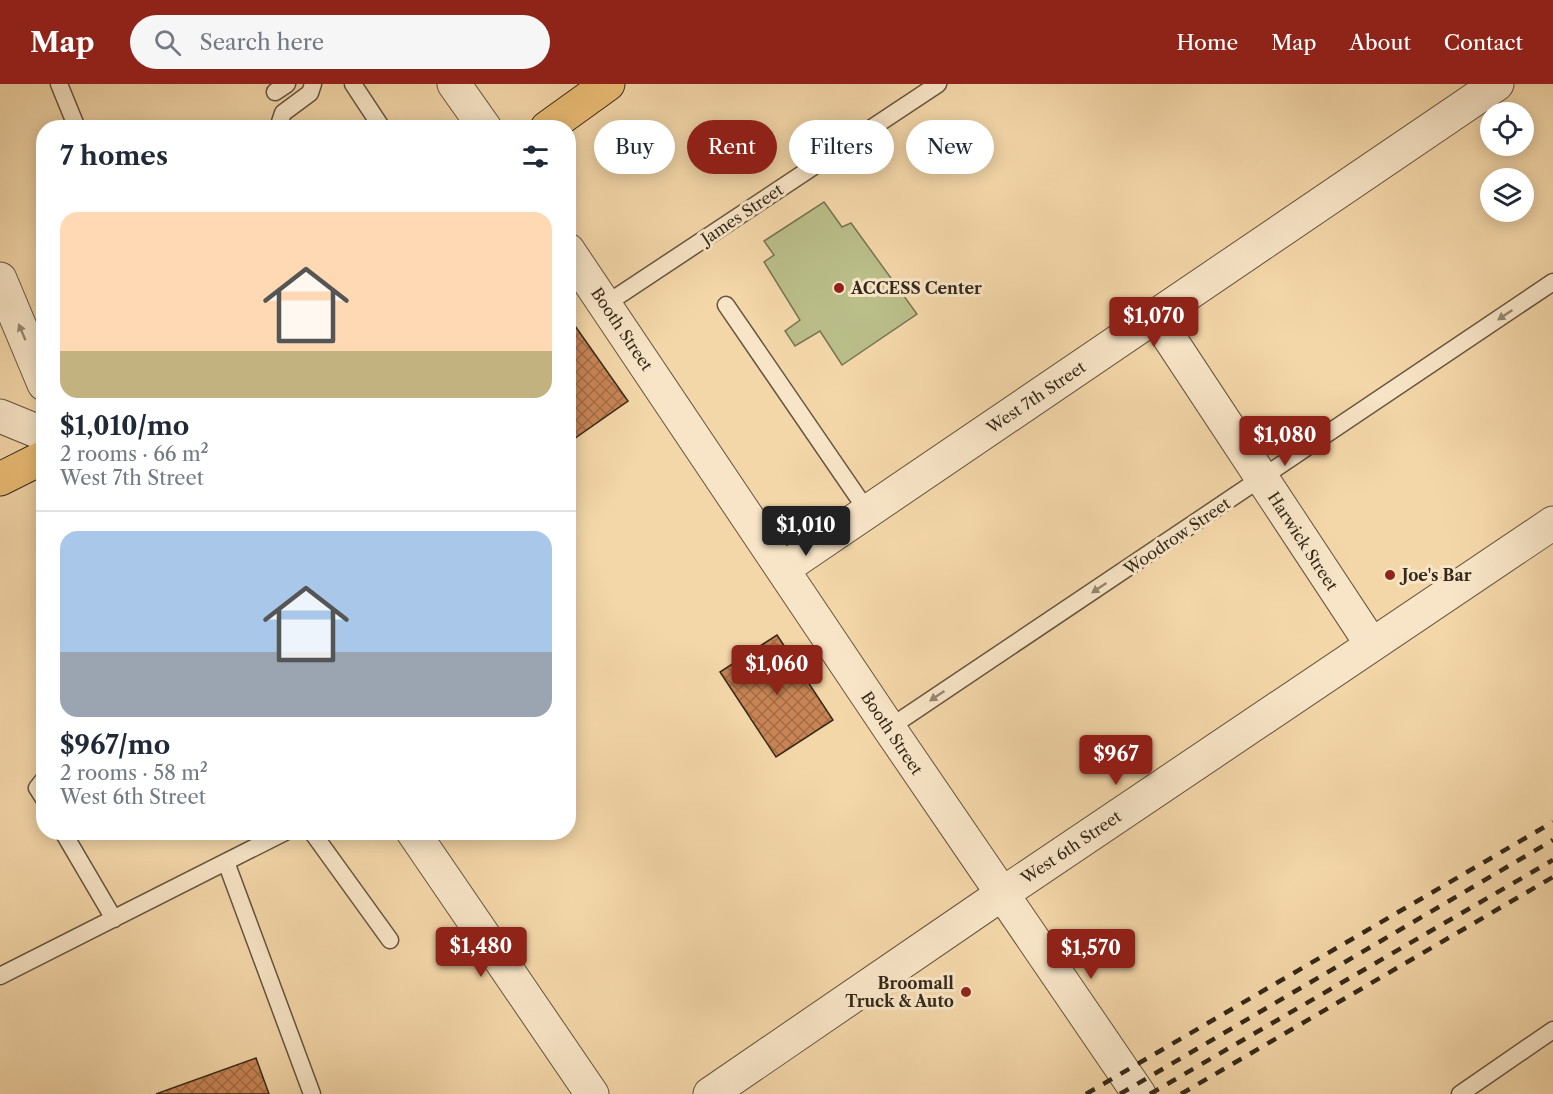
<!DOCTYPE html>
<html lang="en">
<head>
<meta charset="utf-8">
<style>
  :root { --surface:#fff; --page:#f6f6f7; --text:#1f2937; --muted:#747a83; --line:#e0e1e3; --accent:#8f2418 }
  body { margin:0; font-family:"Libre Caslon Text",serif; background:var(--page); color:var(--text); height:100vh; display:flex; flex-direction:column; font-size:22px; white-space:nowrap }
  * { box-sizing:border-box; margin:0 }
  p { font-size:20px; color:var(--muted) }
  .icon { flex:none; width:33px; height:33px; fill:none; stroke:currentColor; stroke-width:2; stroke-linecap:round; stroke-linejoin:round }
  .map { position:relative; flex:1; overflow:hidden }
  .sheet { position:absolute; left:36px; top:36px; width:540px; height:720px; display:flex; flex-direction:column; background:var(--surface); border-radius:24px; box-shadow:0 3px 15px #0003 }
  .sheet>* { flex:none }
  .hud { position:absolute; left:594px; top:36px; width:570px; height:54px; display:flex; gap:12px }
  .tools { position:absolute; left:1480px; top:18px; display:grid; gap:12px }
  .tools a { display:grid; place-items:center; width:54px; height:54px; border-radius:50%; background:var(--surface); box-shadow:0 3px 15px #0003; font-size:30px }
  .price { position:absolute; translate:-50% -51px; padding:0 14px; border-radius:6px; background:var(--accent); color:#fff; font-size:20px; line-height:39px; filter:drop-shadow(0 2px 3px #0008) }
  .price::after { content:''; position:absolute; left:50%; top:36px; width:18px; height:14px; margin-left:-9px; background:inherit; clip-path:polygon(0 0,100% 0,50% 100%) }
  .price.active { background:#222; color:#fff }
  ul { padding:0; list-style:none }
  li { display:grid; align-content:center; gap:12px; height:318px; padding:0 24px }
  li+li { border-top:2px solid var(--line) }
  li span { display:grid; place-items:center; height:186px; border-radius:18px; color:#555 }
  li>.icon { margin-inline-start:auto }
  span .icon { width:108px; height:108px; fill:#fffc; stroke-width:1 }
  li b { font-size:26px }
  h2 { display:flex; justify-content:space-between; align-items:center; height:72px; padding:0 24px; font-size:26px }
  .tag { padding:0 21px; border-radius:27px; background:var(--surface); box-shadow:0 3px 15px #0003; font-size:21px; line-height:54px }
  .tag.active { background:var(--accent); color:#fff }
  header { display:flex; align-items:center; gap:36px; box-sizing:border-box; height:84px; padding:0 30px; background:var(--accent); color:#fff }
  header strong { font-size:28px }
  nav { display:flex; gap:33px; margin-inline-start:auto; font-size:21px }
  .search { width:420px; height:54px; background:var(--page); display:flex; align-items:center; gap:15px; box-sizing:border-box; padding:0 21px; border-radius:33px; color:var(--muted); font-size:22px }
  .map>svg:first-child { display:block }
  .grass { fill:#babe89; stroke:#787452; stroke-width:1.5 }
  .building { fill:url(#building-cross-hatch); stroke:#35291a; stroke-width:1.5 }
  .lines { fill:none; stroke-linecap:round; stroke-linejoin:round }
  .lane-casing { stroke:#65543e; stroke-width:19 }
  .street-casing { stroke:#65543e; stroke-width:35 }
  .primary-casing { stroke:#35291a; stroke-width:35 }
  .lane { stroke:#f8e5c7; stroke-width:16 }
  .street { stroke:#f8e5c7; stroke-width:33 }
  .primary { stroke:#eabc74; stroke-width:33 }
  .rail { stroke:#35291a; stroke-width:4.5; stroke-dasharray:10 10; stroke-linecap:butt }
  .oneway { fill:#968770 }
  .poi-dot { fill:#8f2418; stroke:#f8e5c7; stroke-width:2 }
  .labels { text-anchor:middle; stroke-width:6; stroke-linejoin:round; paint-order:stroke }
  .street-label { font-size:16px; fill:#35291a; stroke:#f8e5c7 }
  .poi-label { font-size:16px; font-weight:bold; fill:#35291a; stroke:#f8e5c7; text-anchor:start }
</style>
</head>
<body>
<header>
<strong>Map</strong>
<div class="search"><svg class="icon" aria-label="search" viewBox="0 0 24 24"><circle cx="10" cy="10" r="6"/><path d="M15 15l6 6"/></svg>Search here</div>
<nav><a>Home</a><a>Map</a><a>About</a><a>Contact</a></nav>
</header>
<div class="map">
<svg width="1553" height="1010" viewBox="0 0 1553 1010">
  <defs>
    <pattern id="building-cross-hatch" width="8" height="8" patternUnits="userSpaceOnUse" patternTransform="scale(1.5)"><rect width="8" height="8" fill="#c88454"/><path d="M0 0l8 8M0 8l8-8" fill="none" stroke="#a36c45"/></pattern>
  </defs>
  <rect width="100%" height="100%" fill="#f4d7a9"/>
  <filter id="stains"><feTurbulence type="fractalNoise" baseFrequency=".00333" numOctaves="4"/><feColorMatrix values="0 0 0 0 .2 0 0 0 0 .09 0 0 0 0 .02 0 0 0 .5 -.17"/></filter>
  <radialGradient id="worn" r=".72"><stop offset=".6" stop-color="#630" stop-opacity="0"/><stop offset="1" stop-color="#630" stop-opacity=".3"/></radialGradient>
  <path class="grass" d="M824,118L842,143L851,139L917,230L842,281L820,247L795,262L785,247L800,236L764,178L774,171L764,157Z"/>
  <path class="building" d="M568,232L628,317L568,359Z
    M777,551L833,636L776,673L720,588Z
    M256,974L269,1010H156Z"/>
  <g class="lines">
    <g class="lane-casing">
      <path id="lane" d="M59,0L77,44
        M353,0L382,44
        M275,8L287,0
        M278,44L283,29L310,9L313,0
        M606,220L938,0
        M726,221L868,428
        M889,644L1553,198
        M44,695L37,704L44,715
        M63,748L114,835
        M312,748L390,856
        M226,778L312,1010
        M0,892L285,748
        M1460,1010L1553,946"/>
    </g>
    <g class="street-casing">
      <path id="street" d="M454,0L485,44
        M568,166L889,644L1139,1010
        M0,195L44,300
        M1155,232L1372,561
        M0,332L44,350
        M783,485L1497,0
        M413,748L592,1010
        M710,1010L1002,810L1553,439"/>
    </g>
    <g class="primary-casing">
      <path id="primary" d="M547,44L608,0
        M0,395L44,373"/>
    </g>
    <use href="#lane" class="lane"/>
    <use href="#street" class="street"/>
    <use href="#primary" class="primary"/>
    <path class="rail" d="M1086,1010L1553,738
      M1120,1010L1553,756
      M1150,1010L1553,776
      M1181,1010L1553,793"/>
  </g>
  <defs><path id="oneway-solid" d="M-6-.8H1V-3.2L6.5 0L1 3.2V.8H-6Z" transform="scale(1.5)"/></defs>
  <g class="oneway">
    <use href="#oneway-solid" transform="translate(1505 231) rotate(146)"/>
    <use href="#oneway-solid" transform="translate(22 248) rotate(-113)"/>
    <use href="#oneway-solid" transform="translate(1099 504) rotate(146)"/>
    <use href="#oneway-solid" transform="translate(937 612) rotate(146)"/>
  </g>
  <g class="poi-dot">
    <circle cx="839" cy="204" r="6"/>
    <circle cx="1390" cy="491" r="6"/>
    <circle cx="966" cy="908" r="6"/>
  </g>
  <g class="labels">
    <g class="street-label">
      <text transform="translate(742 130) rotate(-34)" y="6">James Street</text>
      <text transform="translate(622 245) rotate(56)" y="6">Booth Street</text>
      <text transform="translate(1036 313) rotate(-34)" y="6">West 7th Street</text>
      <text transform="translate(1177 452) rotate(-34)" y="6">Woodrow Street</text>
      <text transform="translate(1303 457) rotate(57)" y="6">Harwick Street</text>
      <text transform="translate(892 649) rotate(56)" y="6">Booth Street</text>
      <text transform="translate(1071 763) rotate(-34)" y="6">West 6th Street</text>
    </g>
    <g class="poi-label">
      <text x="851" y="210">ACCESS Center</text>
      <text x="1402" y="497">Joe's Bar</text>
      <text x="954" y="905" text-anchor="end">Broomall<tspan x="954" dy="18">Truck &amp; Auto</tspan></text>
    </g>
  </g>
  <rect width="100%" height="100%" filter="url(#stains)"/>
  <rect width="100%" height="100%" fill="url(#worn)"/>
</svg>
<div class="tools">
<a><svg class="icon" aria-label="locate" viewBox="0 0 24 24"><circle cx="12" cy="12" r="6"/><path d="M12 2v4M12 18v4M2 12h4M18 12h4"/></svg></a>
<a><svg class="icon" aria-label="layers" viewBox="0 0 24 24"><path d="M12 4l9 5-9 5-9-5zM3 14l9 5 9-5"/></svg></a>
</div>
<b class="price" style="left:1154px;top:264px">$1,070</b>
<b class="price" style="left:1285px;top:383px">$1,080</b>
<b class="price active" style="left:806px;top:473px">$1,010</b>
<b class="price" style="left:777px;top:612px">$1,060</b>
<b class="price" style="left:1116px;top:702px">$967</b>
<b class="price" style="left:481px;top:894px">$1,480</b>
<b class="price" style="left:1091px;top:896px">$1,570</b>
<div class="hud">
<a class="tag">Buy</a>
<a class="tag active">Rent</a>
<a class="tag">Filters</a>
<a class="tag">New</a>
</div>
<section class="sheet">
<h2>7 homes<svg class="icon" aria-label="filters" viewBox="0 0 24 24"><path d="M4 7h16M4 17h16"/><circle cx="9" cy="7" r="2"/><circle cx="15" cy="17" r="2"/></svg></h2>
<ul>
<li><span style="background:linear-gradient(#ffd9b3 75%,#c2b280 0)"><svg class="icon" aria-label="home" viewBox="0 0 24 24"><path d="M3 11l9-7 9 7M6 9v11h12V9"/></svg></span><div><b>$1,010/mo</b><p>2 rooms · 66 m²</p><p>West 7th Street</p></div></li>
<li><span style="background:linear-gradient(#a9c7e8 65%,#9aa5b1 0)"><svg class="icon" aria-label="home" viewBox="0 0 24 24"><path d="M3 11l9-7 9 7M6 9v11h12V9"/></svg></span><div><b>$967/mo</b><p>2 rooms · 58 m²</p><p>West 6th Street</p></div></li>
</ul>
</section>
</div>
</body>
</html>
